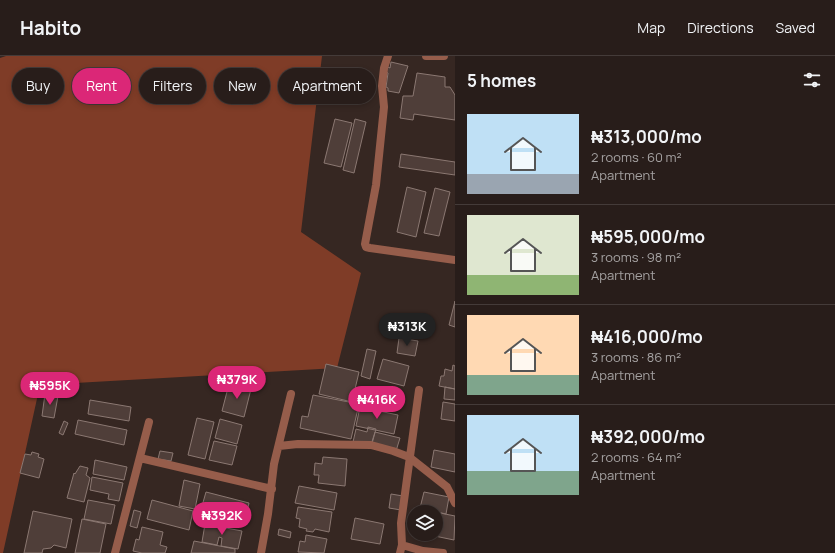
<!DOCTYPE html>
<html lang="en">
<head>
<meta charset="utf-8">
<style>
  :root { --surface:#281d1a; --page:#302623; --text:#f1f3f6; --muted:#a5a2a2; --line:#443b39; --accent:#db2777 }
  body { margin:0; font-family:Manrope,sans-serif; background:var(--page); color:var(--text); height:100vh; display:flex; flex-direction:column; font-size:15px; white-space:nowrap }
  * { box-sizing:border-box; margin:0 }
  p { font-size:13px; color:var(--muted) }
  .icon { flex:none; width:22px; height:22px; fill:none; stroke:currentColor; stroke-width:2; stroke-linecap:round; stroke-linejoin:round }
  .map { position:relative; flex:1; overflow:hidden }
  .drawer { display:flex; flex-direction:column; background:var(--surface); width:380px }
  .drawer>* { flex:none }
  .top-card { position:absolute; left:12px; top:12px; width:380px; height:36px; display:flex; gap:8px }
  .buttons { position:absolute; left:407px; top:449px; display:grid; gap:8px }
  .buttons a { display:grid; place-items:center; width:36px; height:36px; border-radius:50%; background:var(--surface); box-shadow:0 2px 6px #0003,0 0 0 1px var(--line); font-size:20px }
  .price { position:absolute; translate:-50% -34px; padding:0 9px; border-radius:14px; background:var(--accent); color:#fff; font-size:13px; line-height:26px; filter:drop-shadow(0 1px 2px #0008) }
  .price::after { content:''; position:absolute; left:50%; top:24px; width:12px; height:9px; margin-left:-6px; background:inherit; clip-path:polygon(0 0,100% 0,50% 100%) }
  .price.on { background:#222; color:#fff }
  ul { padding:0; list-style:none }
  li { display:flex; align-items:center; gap:12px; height:100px; padding:0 12px }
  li+li { border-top:1px solid var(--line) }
  li span { display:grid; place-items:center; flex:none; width:112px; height:80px; border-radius:0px; color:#555 }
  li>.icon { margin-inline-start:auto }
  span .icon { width:48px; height:48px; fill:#fffc; stroke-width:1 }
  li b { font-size:17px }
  h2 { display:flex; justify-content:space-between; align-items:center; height:48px; padding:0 12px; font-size:17px }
  .chip { padding:0 14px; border-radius:18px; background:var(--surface); box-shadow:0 2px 6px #0003,0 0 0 1px var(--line); font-size:14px; line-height:36px }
  .chip.on { background:var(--accent); color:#fff }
  header { display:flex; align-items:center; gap:24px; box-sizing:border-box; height:56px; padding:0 20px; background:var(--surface); border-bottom:1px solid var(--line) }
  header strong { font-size:19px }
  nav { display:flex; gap:22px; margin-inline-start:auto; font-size:14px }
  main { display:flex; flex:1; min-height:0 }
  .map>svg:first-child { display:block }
  .green { fill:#7f3c27 }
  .building { fill:#4f3e39; stroke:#8b7872 }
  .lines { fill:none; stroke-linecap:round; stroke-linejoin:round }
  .street { stroke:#965d4b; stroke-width:8 }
</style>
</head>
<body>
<header>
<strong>Habito</strong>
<nav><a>Map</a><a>Directions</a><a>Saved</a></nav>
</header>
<main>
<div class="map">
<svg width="455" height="497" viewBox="0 0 455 497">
  <rect width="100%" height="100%" fill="#362722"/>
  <path class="green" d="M6,0H322L301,176L361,217L337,312L40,329L3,497H0V2Z"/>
  <path class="building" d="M391,6L408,10L399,37L388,35V32L386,31L388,17L386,16L388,11L390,12Z
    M417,17L445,21V31H450L455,39V64L414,58L413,64L400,62L403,40H413Z
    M335,63L352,67L341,111L324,107Z
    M355,63L366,66L354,117L343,114Z
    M401,98L455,106V119L399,111Z
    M407,131L426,136L416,181L397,176Z
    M435,132L450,136L439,180L424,177Z
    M455,245V271L449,269Z
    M399,282L418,285L415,300L397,297Z
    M367,293L376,295L370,323L361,320Z
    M383,303L409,310L404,330L377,323Z
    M326,308L359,316L352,346L319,338Z
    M453,309L455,310V333L439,330L441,320H444L445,313L452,315Z
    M38,323L48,325L46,337L36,336Z
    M229,328L251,333L244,361L222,355Z
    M445,331L455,333V344L444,343Z
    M45,338L58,340L54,362L42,360Z
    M313,339L359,348L351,383L300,372L302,360L308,361Z
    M90,344L131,351L129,365L88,358Z
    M443,346L455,348V365L441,363Z
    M360,351L398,359L394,378L356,370Z
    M197,362L214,366L205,403L188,399Z
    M220,363L242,369L237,388L215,382Z
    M78,364L127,374L124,389L75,378Z
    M64,365L68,367L63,379L59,377Z
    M368,371L376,373L371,391L353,386L356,373L367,376Z
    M375,376L400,382L396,395L371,389Z
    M214,385L237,390L232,409L209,404Z
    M434,394L455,398V416L431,411Z
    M160,395L173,397L171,405L158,403Z
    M32,396L39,398L38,401L44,403L39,422L20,417L25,398L31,399Z
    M323,401L347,403L345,430L318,427L319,419H314L315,407L322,408Z
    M95,404L127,411L124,424L93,418Z
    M80,410L88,412L86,419L90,422L84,446L67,442L74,417L75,418Z
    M92,421L123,427L119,445L108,443L109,438L90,434Z
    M184,424L200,428L195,453L179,450Z
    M299,430L337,437L334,454L295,447Z
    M206,436L249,447L244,468L200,457Z
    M424,436L449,441L446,458L420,452Z
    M391,438L403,440L401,454L389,452Z
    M88,444L115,449L111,468L84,463Z
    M152,444L193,455L189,474L147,463Z
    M298,451L332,456L329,476L315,473L313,476L306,475L307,473L299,471L300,463L296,462Z
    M134,454L141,456L137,472L130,470Z
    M425,454L455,460L454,484L425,478H436V456H425Z
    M33,455L72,463L66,492L54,489L51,492L43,493L42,497H24Z
    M355,462L384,468L380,488L351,483Z
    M82,463L106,468L100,497H75Z
    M205,468L242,475L238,493L221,490L222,482L219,481L217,489L202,486Z
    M142,471L163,476L160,489L167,491L165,497H142L133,495L136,483L139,484Z
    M279,473L291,476L290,482L278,479Z
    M306,479L327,483L324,497L298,496L300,485L305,486Z
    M194,485L235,493V497H191Z"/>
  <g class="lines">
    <path class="street" d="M388,0L384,12L382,30L384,51L376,129L365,188L366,191L370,192L455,204
      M426,0H444
      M279,390L298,388L371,389L393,395L409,401L447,431L455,447
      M140,402L272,433
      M402,489L423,495L443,497
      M115,497L149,366
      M261,497L268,458L274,408L291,338
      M400,497L402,489L401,467L419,334"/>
  </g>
</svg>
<div class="buttons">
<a><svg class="icon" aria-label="layers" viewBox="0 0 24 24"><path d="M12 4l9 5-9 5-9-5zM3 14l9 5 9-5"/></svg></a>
</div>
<b class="price on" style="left:407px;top:291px">₦313K</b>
<b class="price" style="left:237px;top:344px">₦379K</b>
<b class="price" style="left:50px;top:350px">₦595K</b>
<b class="price" style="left:377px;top:364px">₦416K</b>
<b class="price" style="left:222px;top:480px">₦392K</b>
<div class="top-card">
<a class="chip">Buy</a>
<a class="chip on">Rent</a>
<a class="chip">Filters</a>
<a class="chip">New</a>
<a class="chip">Apartment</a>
</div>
</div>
<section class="drawer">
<h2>5 homes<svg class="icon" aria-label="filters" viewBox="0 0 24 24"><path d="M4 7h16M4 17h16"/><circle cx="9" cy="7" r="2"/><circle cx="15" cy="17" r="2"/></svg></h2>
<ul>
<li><span style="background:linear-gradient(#bfe0f5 75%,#9aa5b1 0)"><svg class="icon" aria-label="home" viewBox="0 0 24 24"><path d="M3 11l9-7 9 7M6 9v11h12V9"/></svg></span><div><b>₦313,000/mo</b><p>2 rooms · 60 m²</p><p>Apartment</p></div></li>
<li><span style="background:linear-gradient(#dfe7d0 75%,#8fb573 0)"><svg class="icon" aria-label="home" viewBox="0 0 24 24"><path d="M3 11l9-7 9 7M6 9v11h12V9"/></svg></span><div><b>₦595,000/mo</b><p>3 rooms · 98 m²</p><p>Apartment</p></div></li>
<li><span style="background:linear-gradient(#ffd9b3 75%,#7fa58c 0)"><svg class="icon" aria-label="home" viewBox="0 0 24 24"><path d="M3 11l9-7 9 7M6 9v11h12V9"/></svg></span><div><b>₦416,000/mo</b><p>3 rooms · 86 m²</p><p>Apartment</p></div></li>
<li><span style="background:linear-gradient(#bfe0f5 70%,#7fa58c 0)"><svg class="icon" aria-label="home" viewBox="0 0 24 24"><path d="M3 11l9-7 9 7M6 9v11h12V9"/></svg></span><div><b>₦392,000/mo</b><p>2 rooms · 64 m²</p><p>Apartment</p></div></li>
</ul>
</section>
</main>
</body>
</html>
